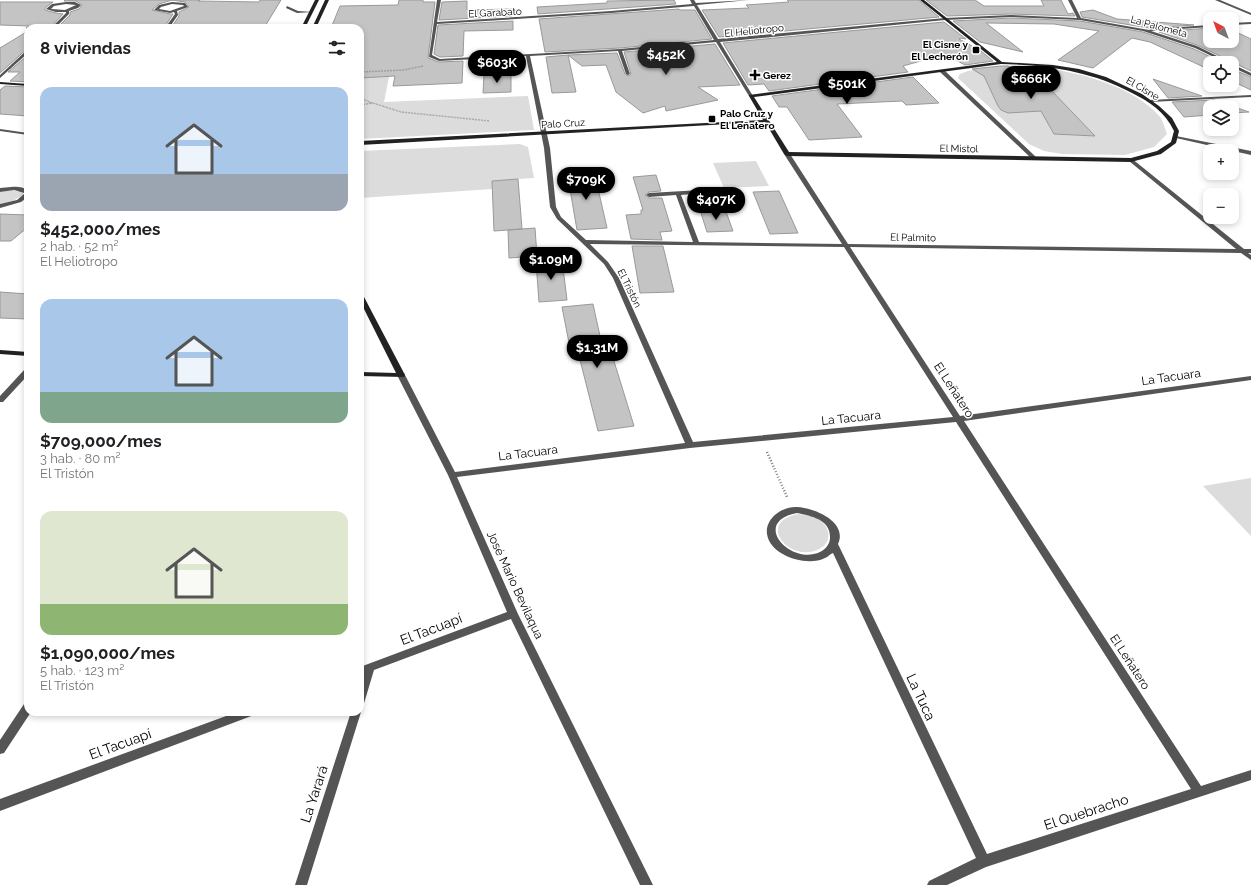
<!DOCTYPE html>
<html lang="es">
<head>
<meta charset="utf-8">
<style>
  :root { --surface:#fff; --page:#f2f2f2; --text:#202124; --muted:#757577; --accent:#000 }
  body { margin:0; font-family:Raleway,sans-serif; background:var(--page); color:var(--text); height:100vh; display:flex; flex-direction:column; font-size:15px; white-space:nowrap }
  * { box-sizing:border-box; margin:0 }
  p { font-size:13px; color:var(--muted) }
  .icon { flex:none; width:22px; height:22px; fill:none; stroke:currentColor; stroke-width:2; stroke-linecap:round; stroke-linejoin:round }
  .map { position:relative; flex:1; overflow:hidden }
  .sheet { position:absolute; left:24px; top:24px; width:340px; height:692px; display:flex; flex-direction:column; background:var(--surface); border-radius:12px; box-shadow:0 2px 6px #0003 }
  .sheet>* { flex:none }
  .needle { width:26px; rotate:319deg }
  .buttons { position:absolute; left:1203px; top:12px; display:grid; gap:8px }
  .buttons a { display:grid; place-items:center; width:36px; height:36px; border-radius:8px; background:var(--surface); box-shadow:0 2px 6px #0003; font-size:20px }
  .price { position:absolute; translate:-50% -34px; padding:0 9px; border-radius:14px; background:var(--accent); color:#fff; font-size:13px; line-height:26px; filter:drop-shadow(0 1px 2px #0008) }
  .price::after { content:''; position:absolute; left:50%; top:24px; width:12px; height:9px; margin-left:-6px; background:inherit; clip-path:polygon(0 0,100% 0,50% 100%) }
  .price.selected { background:#222; color:#fff }
  ul { padding:0; list-style:none }
  li { display:grid; align-content:center; gap:8px; height:212px; padding:0 16px }
  li span { display:grid; place-items:center; height:124px; border-radius:12px; color:#555 }
  li>.icon { margin-inline-start:auto }
  span .icon { width:72px; height:72px; fill:#fffc; stroke-width:1 }
  li b { font-size:17px }
  h2 { display:flex; justify-content:space-between; align-items:center; height:48px; padding:0 16px; font-size:17px }
  .map>svg:first-child { display:block }
  .green { fill:#dcdcdc }
  .building { fill:#c4c4c4; stroke:#999 }
  .lines { fill:none; stroke-linecap:round; stroke-linejoin:round }
  .path-far1 { stroke:#777; stroke-width:1.5; stroke-dasharray:0.5 1; stroke-linecap:butt }
  .path { stroke:#777; stroke-width:2.5; stroke-dasharray:1 2; stroke-linecap:butt }
  .lane { fill:#555; fill-rule:evenodd }
  .street { fill:#555; fill-rule:evenodd }
  .secondary { fill:#222; fill-rule:evenodd }
  .poi-dot { fill:#000; stroke:#fff; stroke-width:1.5 }
  .labels { text-anchor:middle; stroke-width:3; stroke-linejoin:round; paint-order:stroke }
  .far-street-label { font-size:10px; fill:#000; stroke:#fff }
  .far-poi-label { font-size:10px; font-weight:bold; fill:#000; stroke:#fff; text-anchor:start }
  .street-label { font-size:12px; fill:#000; stroke:#fff }
  .near-street-label { font-size:14px; fill:#000; stroke:#fff }
</style>
</head>
<body>
<div class="map">
<svg width="1251" height="885" viewBox="0 0 1251 885">
  <rect width="100%" height="100%" fill="#fff"/>
  <path class="green" d="M1005,66C1017,67 1030,66 1042,68C1080,72 1135,87 1160,117C1163,121 1165,129 1167,134L1154,147L1125,155L1062,154L1044,151L1029,144L958,78L960,74L968,71Z
    M390,72L384,102L528,96L534,130L360,139V73Z
    M520,144L528,147L534,178L492,181V189L360,198V151Z
    M756,161L769,186L724,188L713,163Z
    M12,190L23,193V195L13,201L0,204V192Z
    M1251,478V536L1203,486Z
    M798,514C806,515 815,516 821,521C832,530 831,545 817,550C788,562 756,522 798,514Z"/>
  <path class="building" d="M65,0H200L198,1L259,2L260,0H281L264,28H171L179,16V12L189,7L185,2L172,0L159,4L152,10L170,14H173L164,28H57L70,15V12L79,9L82,5L76,1H64Z
    M399,0H423V2H435L428,58L439,62L463,61L462,83L393,86L395,76L360,78V28H331L340,6L398,5Z
    M674,0L676,4L538,14L537,7L607,3V1Z
    M787,0H919L939,17L719,37L702,10L749,8L746,5L789,2Z
    M926,0H975L984,6H1044L1041,0H1061L1068,14L1073,13L1075,16L1011,14L947,16Z
    M467,1V10L512,9V16L439,20L442,2Z
    M0,2H53L45,8V10L56,13L63,14L50,28H26L29,26L0,25Z
    M679,9L680,10H695L712,39L620,48L545,52L539,19Z
    M1093,10L1117,19L1194,25L1149,28L1082,17L1080,12Z
    M1011,18L1080,21L1143,32L1194,49L1223,63H1210V70L1150,42L1132,38L1093,68L1058,60L1099,31L1054,24L986,23L1023,52L980,42L953,21Z
    M513,21V30L464,31L463,56L440,57L434,54L438,25Z
    M944,22L966,39L960,38L959,39L981,51L993,61L965,65L945,54L903,66L908,72L769,91L764,84L748,85L723,43Z
    M1210,28V41H1232V30L1251,39V71L1197,45L1159,32Z
    M28,31V48L0,73V48Z
    M715,44L740,85L698,87L718,100L666,111L665,106L643,113L616,92L606,65L582,66L568,55L617,53L625,74L629,76L631,74L624,52Z
    M28,55V82L10,81L20,72H8Z
    M568,55L576,92L552,93L546,57Z
    M1001,66H1008L1050,89L1095,136L1054,134L1041,111L1008,113L1001,110L998,106L984,76L972,69Z
    M1232,69L1251,77V90L1232,81Z
    M511,74V92L483,93L484,75Z
    M913,77L939,103L906,105L902,101L837,104L862,137L809,140L787,107H779L772,96Z
    M1153,79L1202,96L1168,98Z
    M5,86L28,87V116L0,114V90Z
    M1214,100L1249,112L1232,113V107H1210V115L1184,117L1172,102Z
    M594,171L607,228L577,230L567,172Z
    M656,175L661,191L649,192L645,195L649,198H662L672,231L660,232L662,240L631,239L626,215L641,214V210H643L633,177Z
    M518,179L522,229L494,231L492,181Z
    M779,191L798,233L770,234L753,192Z
    M725,209L733,231L707,232L700,210Z
    M0,214L28,215V227L11,241H0Z
    M535,228L537,256L509,258L508,230Z
    M632,246H663L674,292L640,293Z
    M562,260L567,300L539,302L536,262Z
    M0,292L28,294V319L0,318Z
    M593,304L605,359L613,358L634,426L598,431L577,348H570L562,307Z"/>
  <g class="lines">
    <path class="path-far1" d="M360,72L404,70L423,66
      M360,98L372,103
      M360,105L373,103L401,112L490,121"/>
    <path class="path" d="M767,452L787,497"/>
    <path class="lane" d="M287,6L298,11L313,12L297,13L286,8Z
      M0,129L28,133V135L0,131Z"/>
    <path class="street" d="M437,0H441L437,22L611,11L692,4L690,0H694L696,3L749,0L697,5L718,39L945,18L1011,15L1077,18L1068,0H1072L1081,18L1149,30L1151,29L1210,25V27L1151,31L1197,46L1231,63H1226L1195,48L1143,31L1080,20L1011,17L945,20L720,42L753,96L751,97L749,96L716,42L622,51L630,74L628,75L626,74L618,51L530,56L550,148L556,207L561,217L586,240L693,242L676,195L649,197L646,195L649,193L701,190L703,191V193L681,195L699,242L842,244L784,154L787,152L790,154L848,244L1236,249L1129,161V159L1131,158L1244,249H1251V253H1248L1251,255V260L1241,253L850,247L960,416L1251,376V380L964,421L1201,786L1251,770V780L986,867L947,885H927L929,881L976,858L833,553C830,554 828,557 825,558C807,567 770,556 767,534C765,518 783,506 797,507C815,508 848,522 838,544L987,854L1191,789L956,422L690,448L457,477L518,614L653,885H640L511,619L374,670L365,700L364,703L360,705V683L363,674L360,675V667L507,612L448,475L397,375L398,373H404L405,375L455,472L685,443L613,278L604,264L557,219L550,207L544,148L526,56L439,61L429,57ZM694,6L714,40L620,49L440,59L432,55L437,24L611,13ZM590,244L844,247L953,417L693,442L619,278L608,262ZM797,513C812,516 831,520 830,538C830,544 825,550 820,552C791,566 750,522 797,513Z
      M1215,0H1220L1251,13V15Z
      M66,2H75L81,5L78,8L69,11V14L55,28H51L66,13V12H56L46,9L52,4ZM66,4L76,5L65,10L51,9L54,6Z
      M172,2L185,3L188,7L177,11L178,15L169,28H165L175,14L174,12L170,13L154,10L159,5ZM172,4L183,5L184,6L170,11L159,9L161,7Z
      M1251,22V24L1232,25V23Z
      M27,50H28V53L0,78V75Z
      M1232,64L1251,73V76L1232,67Z
      M940,70H944L1036,157V159H1032L940,72Z
      M1251,95V97L1150,102L1148,101L1150,100Z
      M1176,136L1251,151V155L1176,138Z
      M11,187C17,186 23,187 28,190V197L21,202L0,208V204L17,200L24,194V193L14,190L0,192V188Z
      M25,369H28V375L3,402H0V396Z
      M28,702V712H31L4,753L0,754V740L24,704Z
      M360,709L361,712L307,885H295L351,712H360Z
      M237,712H255L254,715L0,811V799Z"/>
    <path class="secondary" d="M315,0H319L305,28H301Z
      M325,0H329L316,28H312Z
      M920,0H924L1002,62L1053,65L1079,69L1106,77L1142,94L1159,106L1172,118L1179,131L1176,143L1161,154L1131,162L787,156L784,154L765,122L360,145V141L763,120L749,96V95L997,62ZM1001,64C1047,65 1091,71 1132,93C1150,102 1165,112 1174,131L1171,142L1157,151L1131,158L789,152L754,97Z
      M0,82L28,84V86L0,84Z
      M360,293L363,295L405,375L404,377L360,376V372L396,373L360,301Z
      M0,350L28,352V356L0,354Z"/>
  </g>
  <g class="poi-dot">
    <rect x="972" y="46" width="8" height="8" rx="2"/>
    <path d="M753 69h4v4h4v4h-4v4h-4v-4h-4v-4h4z"/>
    <rect x="708" y="115" width="8" height="8" rx="2"/>
  </g>
  <g class="labels">
    <g class="far-street-label">
      <text transform="translate(495 12) rotate(-3)" y="4">El Garabato</text>
      <text transform="translate(1159 26) rotate(15)" y="4">La Palometa</text>
      <text transform="translate(754 30) rotate(-6)" y="4">El Heliotropo</text>
      <text transform="translate(1143 88) rotate(30)" y="4">El Cisne</text>
      <text transform="translate(563 123) rotate(-3)" y="4">Palo Cruz</text>
      <text transform="translate(959 148) rotate(1)" y="4">El Mistol</text>
      <text transform="translate(913 237) rotate(1)" y="4">El Palmito</text>
      <text transform="translate(630 288) rotate(64)" y="4">El Tristón</text>
    </g>
    <g class="far-poi-label">
      <text x="968" y="48" text-anchor="end">El Cisne y<tspan x="968" dy="12">El Lecherón</tspan></text>
      <text x="763" y="79">Gerez</text>
      <text x="720" y="117">Palo Cruz y<tspan x="720" dy="12">El Leñatero</tspan></text>
    </g>
    <g class="street-label">
      <text transform="translate(1171 377) rotate(-8)" y="4">La Tacuara</text>
      <text transform="translate(954 390) rotate(57)" y="4">El Leñatero</text>
      <text transform="translate(851 418) rotate(-6)" y="4">La Tacuara</text>
      <text transform="translate(528 453) rotate(-7)" y="4">La Tacuara</text>
      <text transform="translate(515 585) rotate(65)" y="4">José Mario Bevilaqua</text>
      <text transform="translate(1130 662) rotate(57)" y="4">El Leñatero</text>
    </g>
    <g class="near-street-label">
      <text transform="translate(431 629) rotate(-21)" y="5">El Tacuapí</text>
      <text transform="translate(921 697) rotate(65)" y="5">La Tuca</text>
      <text transform="translate(120 744) rotate(-20)" y="5">El Tacuapí</text>
      <text transform="translate(314 794) rotate(-72)" y="5">La Yarará</text>
      <text transform="translate(1086 812) rotate(-18)" y="5">El Quebracho</text>
    </g>
  </g>
</svg>
<div class="buttons">
<a><svg class="needle" viewBox="-14 -14 28 28"><path d="M0-13l5 13h-10z" fill="#e53935"/><path d="M0 13l5-13h-10z" fill="#757577"/></svg></a>
<a><svg class="icon" aria-label="locate" viewBox="0 0 24 24"><circle cx="12" cy="12" r="6"/><path d="M12 2v4M12 18v4M2 12h4M18 12h4"/></svg></a>
<a><svg class="icon" aria-label="layers" viewBox="0 0 24 24"><path d="M12 4l9 5-9 5-9-5zM3 14l9 5 9-5"/></svg></a>
<a>+</a>
<a>−</a>
</div>
<b class="price selected" style="left:666px;top:76px">$452K</b>
<b class="price" style="left:497px;top:84px">$603K</b>
<b class="price" style="left:1031px;top:100px">$666K</b>
<b class="price" style="left:847px;top:105px">$501K</b>
<b class="price" style="left:586px;top:201px">$709K</b>
<b class="price" style="left:716px;top:221px">$407K</b>
<b class="price" style="left:551px;top:281px">$1.09M</b>
<b class="price" style="left:597px;top:369px">$1.31M</b>
<section class="sheet">
<h2>8 viviendas<svg class="icon" aria-label="filters" viewBox="0 0 24 24"><path d="M4 7h16M4 17h16"/><circle cx="9" cy="7" r="2"/><circle cx="15" cy="17" r="2"/></svg></h2>
<ul>
<li><span style="background:linear-gradient(#a9c7e8 70%,#9aa5b1 0)"><svg class="icon" aria-label="home" viewBox="0 0 24 24"><path d="M3 11l9-7 9 7M6 9v11h12V9"/></svg></span><div><b>$452,000/mes</b><p>2 hab. · 52 m²</p><p>El Heliotropo</p></div></li>
<li><span style="background:linear-gradient(#a9c7e8 75%,#7fa58c 0)"><svg class="icon" aria-label="home" viewBox="0 0 24 24"><path d="M3 11l9-7 9 7M6 9v11h12V9"/></svg></span><div><b>$709,000/mes</b><p>3 hab. · 80 m²</p><p>El Tristón</p></div></li>
<li><span style="background:linear-gradient(#dfe7d0 75%,#8fb573 0)"><svg class="icon" aria-label="home" viewBox="0 0 24 24"><path d="M3 11l9-7 9 7M6 9v11h12V9"/></svg></span><div><b>$1,090,000/mes</b><p>5 hab. · 123 m²</p><p>El Tristón</p></div></li>
</ul>
</section>
</div>
</body>
</html>
